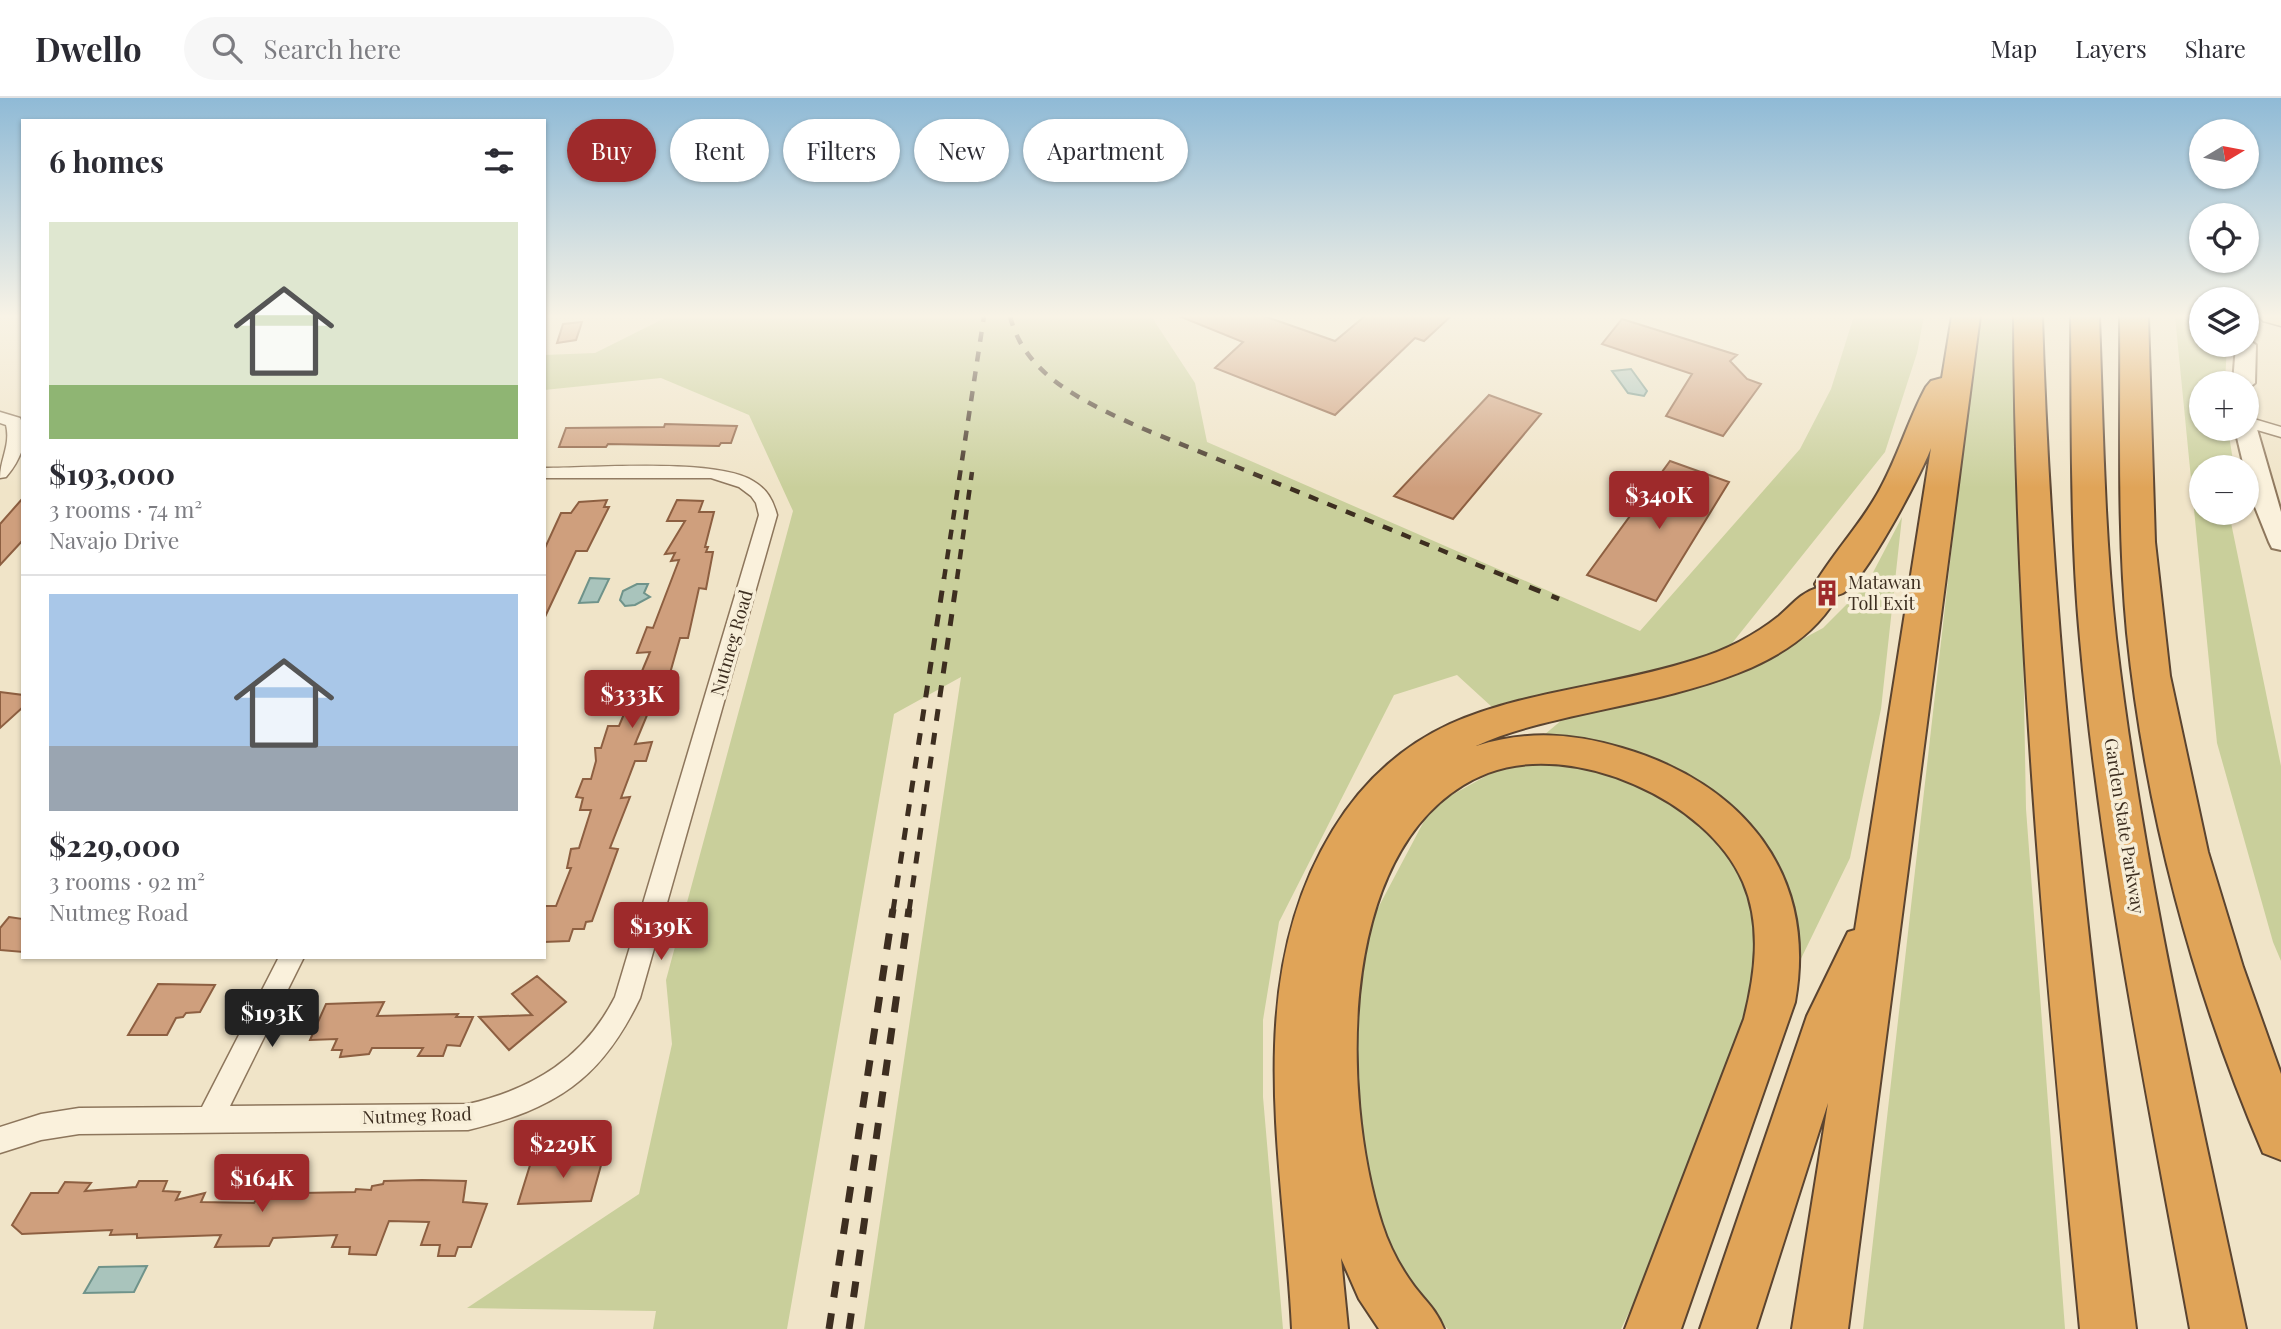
<!DOCTYPE html>
<html lang="en">
<head>
<meta charset="utf-8">
<style>
  :root { --surface:#fff; --page:#f7f7f7; --text:#2b2b33; --muted:#7c7c81; --line:#e1e1e2; --accent:#9e2a2b }
  body { margin:0; font-family:"Playfair Display",serif; background:var(--page); color:var(--text); height:100vh; display:flex; flex-direction:column; font-size:26px; white-space:nowrap }
  * { box-sizing:border-box; margin:0 }
  p { font-size:23px; color:var(--muted) }
  .icon { flex:none; width:38px; height:38px; fill:none; stroke:currentColor; stroke-width:2; stroke-linecap:round; stroke-linejoin:round }
  .map { position:relative; flex:1; overflow:hidden }
  .side { position:absolute; left:21px; top:21px; width:525px; height:840px; display:flex; flex-direction:column; background:var(--surface); border-radius:0px; box-shadow:0 2px 5px #0004 }
  .side>* { flex:none }
  .guide { position:absolute; left:567px; top:21px; width:665px; height:63px; display:flex; gap:14px }
  .needle { width:46px; rotate:80deg }
  .tools { position:absolute; left:2189px; top:21px; display:grid; gap:14px }
  .tools a { display:grid; place-items:center; width:70px; height:70px; border-radius:50%; background:var(--surface); box-shadow:0 2px 5px #0004; font-size:35px }
  .price { position:absolute; translate:-50% -60px; padding:0 16px; border-radius:7px; background:var(--accent); color:#fff; font-size:23px; line-height:46px; filter:drop-shadow(0 2px 4px #0008) }
  .price::after { content:''; position:absolute; left:50%; top:42px; width:21px; height:16px; margin-left:-10px; background:inherit; clip-path:polygon(0 0,100% 0,50% 100%) }
  .price.active { background:#222; color:#fff }
  ul { padding:0; list-style:none }
  li { display:grid; align-content:center; gap:14px; height:371px; padding:0 28px }
  li+li { border-top:2px solid var(--line) }
  li span { display:grid; place-items:center; height:217px; border-radius:0px; color:#555 }
  li>.icon { margin-inline-start:auto }
  span .icon { width:126px; height:126px; fill:#fffc; stroke-width:1 }
  li b { font-size:30px }
  h2 { display:flex; justify-content:space-between; align-items:center; height:84px; padding:0 28px; font-size:30px }
  .pill { padding:0 24px; border-radius:32px; background:var(--surface); box-shadow:0 2px 5px #0004; font-size:24px; line-height:63px }
  .pill.active { background:var(--accent); color:#fff }
  header { display:flex; align-items:center; gap:42px; box-sizing:border-box; height:98px; padding:0 35px; background:var(--surface); border-bottom:2px solid var(--line) }
  header strong { font-size:33px }
  nav { display:flex; gap:38px; margin-inline-start:auto; font-size:24px }
  .search { width:490px; height:63px; background:var(--page); display:flex; align-items:center; gap:18px; box-sizing:border-box; padding:0 24px; border-radius:38px; color:var(--muted); font-size:26px }
  .map>svg:first-child { display:block }
  .green { fill:#c9cf9b }
  .water { fill:#a9c4bc; stroke:#6f938a; stroke-width:2 }
  .building { fill:#cf9f7d; stroke:#8d5f41; stroke-width:2 }
  .lines { fill:none; stroke-linecap:round; stroke-linejoin:round }
  .minor-casing { stroke:#8d765c; stroke-width:3 }
  .tertiary-casing { stroke:#8d765c; stroke-width:4 }
  .primary-casing { stroke:#5b4430; stroke-width:3 }
  .motorway-casing { stroke:#5b4430; stroke-width:4 }
  .minor { fill:#faf1dc; fill-rule:evenodd }
  .tertiary { fill:#faf1dc; fill-rule:evenodd }
  .primary { fill:#f3d9a0; fill-rule:evenodd }
  .motorway { fill:#e0a458; fill-rule:evenodd }
  .rail-far2 { stroke:#3d2e20; stroke-width:4.5; stroke-dasharray:10 10; stroke-linecap:butt }
  .rail-far1 { stroke:#3d2e20; stroke-width:5; stroke-dasharray:12 12; stroke-linecap:butt }
  .rail { stroke:#3d2e20; stroke-width:7; stroke-dasharray:16 16; stroke-linecap:butt }
  .labels { text-anchor:middle; stroke-width:7; stroke-linejoin:round; paint-order:stroke }
  .poi-label { font-size:18px; fill:#3d2e20; stroke:#f7eed8; text-anchor:start }
  .street-label { font-size:18px; fill:#3d2e20; stroke:#f7eed8 }
</style>
</head>
<body>
<header>
<strong>Dwello</strong>
<div class="search"><svg class="icon" aria-label="search" viewBox="0 0 24 24"><circle cx="10" cy="10" r="6"/><path d="M15 15l6 6"/></svg>Search here</div>
<nav><a>Map</a><a>Layers</a><a>Share</a></nav>
</header>
<div class="map">
<svg width="2281" height="1231" viewBox="0 0 2281 1231">
  <rect width="100%" height="100%" fill="#f0e4c8"/>
  <path class="green" d="M669,218H1151L1195,285L1207,344L1640,533L1800,351L1831,291L1854,218H1924L1917,255L1885,354L1717,564L1504,620L1457,577L1394,597L1279,824L1263,922V999L1283,1231H864L961,579L894,616L787,1231H653L656,1213L467,1210L639,1096L672,946L666,882L793,413L749,317L661,280L544,292V257L595,255Z
    M1978,218H2017L2026,711L2065,1231H1863Z
    M2175,218H2201L2202,247H2227L2225,285H2202V331H2228L2234,369H2202V415H2229L2281,668V863L2273,844L2217,645Z
    M1902,419L1881,611L1850,760L1621,1231H1448L1394,1183L1353,1051L1360,844L1432,708L1513,663L1569,616L1738,576L1823,530L1867,486Z"/>
  <path class="water" d="M1631,271L1647,293L1644,298L1628,295L1612,273Z
    M590,480L609,481L598,504L579,505Z
    M637,486H648L644,495L650,499L635,507L625,508L620,502L623,493Z
    M147,1168L134,1194L84,1195L99,1169Z"/>
  <path class="building" d="M1179,218H1264L1335,243L1365,218H1451L1424,243L1415,240L1335,317L1215,270L1243,244Z
    M1622,221L1737,257L1730,263L1747,281L1761,286L1723,338L1666,318L1692,276L1602,246Z
    M582,224L576,242L557,245L563,226Z
    M1489,297L1541,316L1453,421L1394,398Z
    M665,326L737,328L731,345H721L719,348L608,346L606,349H559L566,330L664,329Z
    M1670,363L1729,384L1656,503L1587,477Z
    M23,400V442L0,467V426Z
    M607,402L604,409H609L587,453H576L544,521V452L561,415H571L579,404Z
    M677,402L703,403L699,414H714L705,449H708L706,454H713L706,491L699,490L688,540H680L663,600L656,609L650,610L635,646L652,644L646,663H635L621,700L630,699L610,750L618,751L592,823L586,824L584,831H573L569,843L544,844V808H556L571,770H567L571,751L579,750L591,712H580L583,700L576,699L583,681H591L596,663L595,650H601L608,628H619L650,554L637,555L647,529L653,530L679,462L671,463L675,455L665,456L685,423H667Z
    M0,594L23,597V609L0,630Z
    M9,819L23,821V854L0,852V830Z
    M537,878L566,904L509,952L479,919L532,917L512,896Z
    M158,886L215,887L200,914L186,915L183,919L176,920L167,937H128Z
    M384,904L377,918L458,916L456,919H473L460,948L447,947L443,958H418L423,950H372L369,956L340,959L342,952H332L337,941L310,942L326,906Z
    M582,1053H605L591,1103L518,1106L531,1064L578,1063Z
    M422,1082L466,1083L463,1104L487,1106L471,1149H458L455,1158H438L440,1147H421L429,1124L389,1123L376,1157L349,1156L350,1149H332L337,1137L273,1140L269,1148L215,1149L221,1137L137,1140V1136L110,1137L112,1132L22,1136L12,1127L31,1095H58L65,1084L91,1085L85,1093L136,1089L139,1083H167L163,1093L180,1094L176,1102L205,1095L201,1104L254,1105L258,1099L269,1100L277,1083L306,1084L301,1095L355,1094L356,1091L371,1092L372,1088L383,1086L384,1083Z"/>
  <g class="lines">
    <g class="minor-casing">
      <path id="minor" d="M0,314L20,320C31,340 19,364 6,379L0,380C0,361 11,347 6,327L0,325Z
        M2247,319L2281,329V339L2247,329Z
        M544,370C592,370 717,360 753,383C767,391 773,402 777,417L640,900C601,982 555,1011 468,1032L79,1036L41,1042L0,1055V1029L41,1016L79,1010L202,1009L279,859H304L230,1008L468,1006C533,991 584,960 615,899L759,417L756,405L751,398L739,389L711,380H544Z"/>
    </g>
    <g class="tertiary-casing">
      <path id="tertiary" d="M2247,241L2256,247L2255,285L2247,291V285H2233L2236,247H2247Z
        M2247,325L2254,326L2257,331L2281,414V452L2272,450L2269,444L2253,404L2247,369H2244L2235,331H2247Z"/>
    </g>
    <g class="primary-casing">
      <path id="primary" d="M2259,218H2281V228L2263,223Z"/>
    </g>
    <g class="motorway-casing">
      <path id="motorway" d="M1952,218H1980L1848,1231H1792L1828,1005L1756,1231H1700L1807,918L1848,834L1855,832L1931,350C1921,377 1865,483 1843,495C1839,497 1836,497 1832,498L1835,502C1771,607 1578,600 1476,648C1526,632 1573,635 1622,650C1742,685 1818,775 1795,904L1681,1231H1625L1744,921C1755,877 1762,828 1743,784C1708,702 1573,642 1488,675C1335,735 1340,996 1382,1126C1389,1148 1400,1169 1414,1188C1427,1205 1435,1210 1444,1231H1379L1359,1201L1341,1160L1348,1231H1292C1284,1065 1240,884 1333,732C1361,686 1400,649 1450,626C1527,592 1614,588 1694,562C1724,553 1754,538 1779,518C1792,507 1800,495 1817,490L1815,486C1834,454 1861,426 1879,393C1898,359 1908,322 1926,289L1931,283L1942,280Z
        M2014,218H2042C2052,557 2094,895 2136,1231H2080C2048,895 2015,556 2014,218Z
        M2071,218H2099C2103,325 2104,433 2116,540C2143,773 2197,1002 2246,1231H2190C2148,1002 2101,773 2080,541C2070,434 2072,326 2071,218Z
        M2120,218H2148L2155,444L2170,578L2208,754L2243,869L2281,976V1062L2263,1055C2193,892 2145,712 2127,535C2117,430 2121,323 2120,218Z"/>
    </g>
    <use href="#minor" class="minor"/>
    <use href="#tertiary" class="tertiary"/>
    <use href="#primary" class="primary"/>
    <use href="#motorway" class="motorway"/>
    <path class="rail-far2" d="M1010,218C1025,279 1087,305 1139,329L1512,481
      M944,481L984,218
      M957,481L972,374"/>
    <path class="rail-far1" d="M1507,480L1559,501
      M893,813L944,480
      M909,813L957,480"/>
    <path class="rail" d="M829,1231L893,811
      M849,1231L909,811"/>
  </g>
  <linearGradient id="sky" x2="0" y2="1"><stop stop-color="#8fbad6"/><stop offset="0.56" stop-color="#f8f3e6"/><stop offset="1" stop-color="#f8f3e6" stop-opacity="0"/></linearGradient>
  <rect width="2281" height="390" fill="url(#sky)"/>
  <defs>
    <g id="building-bare" transform="scale(2.1)"><path d="M-4-6H4V6H1V3H-1V6H-4ZM-2.5-4.3h1.7v1.8h-1.7ZM.8-4.3h1.7v1.8H.8ZM-2.5-1h1.7V.8h-1.7ZM.8-1h1.7V.8H.8Z" fill="#9e2a2b" stroke="#f7eed8" stroke-width="2.5" paint-order="stroke"/></g>
  </defs>
  <g fill-rule="evenodd">
    <use href="#building-bare" x="1827" y="495"/>
  </g>
  <g class="labels">
    <g class="poi-label">
      <text x="1848" y="491">Matawan<tspan x="1848" dy="21">Toll Exit</tspan></text>
    </g>
    <g class="street-label">
      <text transform="translate(732 545) rotate(-74)" y="6">Nutmeg Road</text>
      <text transform="translate(2124 728) rotate(81)" y="6">Garden State Parkway</text>
      <text transform="translate(417 1018) rotate(-2)" y="6">Nutmeg Road</text>
    </g>
  </g>
</svg>
<div class="tools">
<a><svg class="needle" viewBox="-14 -14 28 28"><path d="M0-13l5 13h-10z" fill="#e53935"/><path d="M0 13l5-13h-10z" fill="#7c7c81"/></svg></a>
<a><svg class="icon" aria-label="locate" viewBox="0 0 24 24"><circle cx="12" cy="12" r="6"/><path d="M12 2v4M12 18v4M2 12h4M18 12h4"/></svg></a>
<a><svg class="icon" aria-label="layers" viewBox="0 0 24 24"><path d="M12 4l9 5-9 5-9-5zM3 14l9 5 9-5"/></svg></a>
<a>+</a>
<a>−</a>
</div>
<b class="price" style="left:1659px;top:433px">$340K</b>
<b class="price" style="left:632px;top:632px">$333K</b>
<b class="price" style="left:661px;top:864px">$139K</b>
<b class="price active" style="left:272px;top:951px">$193K</b>
<b class="price" style="left:563px;top:1082px">$229K</b>
<b class="price" style="left:262px;top:1116px">$164K</b>
<div class="guide">
<a class="pill active">Buy</a>
<a class="pill">Rent</a>
<a class="pill">Filters</a>
<a class="pill">New</a>
<a class="pill">Apartment</a>
</div>
<section class="side">
<h2>6 homes<svg class="icon" aria-label="filters" viewBox="0 0 24 24"><path d="M4 7h16M4 17h16"/><circle cx="9" cy="7" r="2"/><circle cx="15" cy="17" r="2"/></svg></h2>
<ul>
<li><span style="background:linear-gradient(#dfe7d0 75%,#8fb573 0)"><svg class="icon" aria-label="home" viewBox="0 0 24 24"><path d="M3 11l9-7 9 7M6 9v11h12V9"/></svg></span><div><b>$193,000</b><p>3 rooms · 74 m²</p><p>Navajo Drive</p></div></li>
<li><span style="background:linear-gradient(#a9c7e8 70%,#9aa5b1 0)"><svg class="icon" aria-label="home" viewBox="0 0 24 24"><path d="M3 11l9-7 9 7M6 9v11h12V9"/></svg></span><div><b>$229,000</b><p>3 rooms · 92 m²</p><p>Nutmeg Road</p></div></li>
</ul>
</section>
</div>
</body>
</html>
